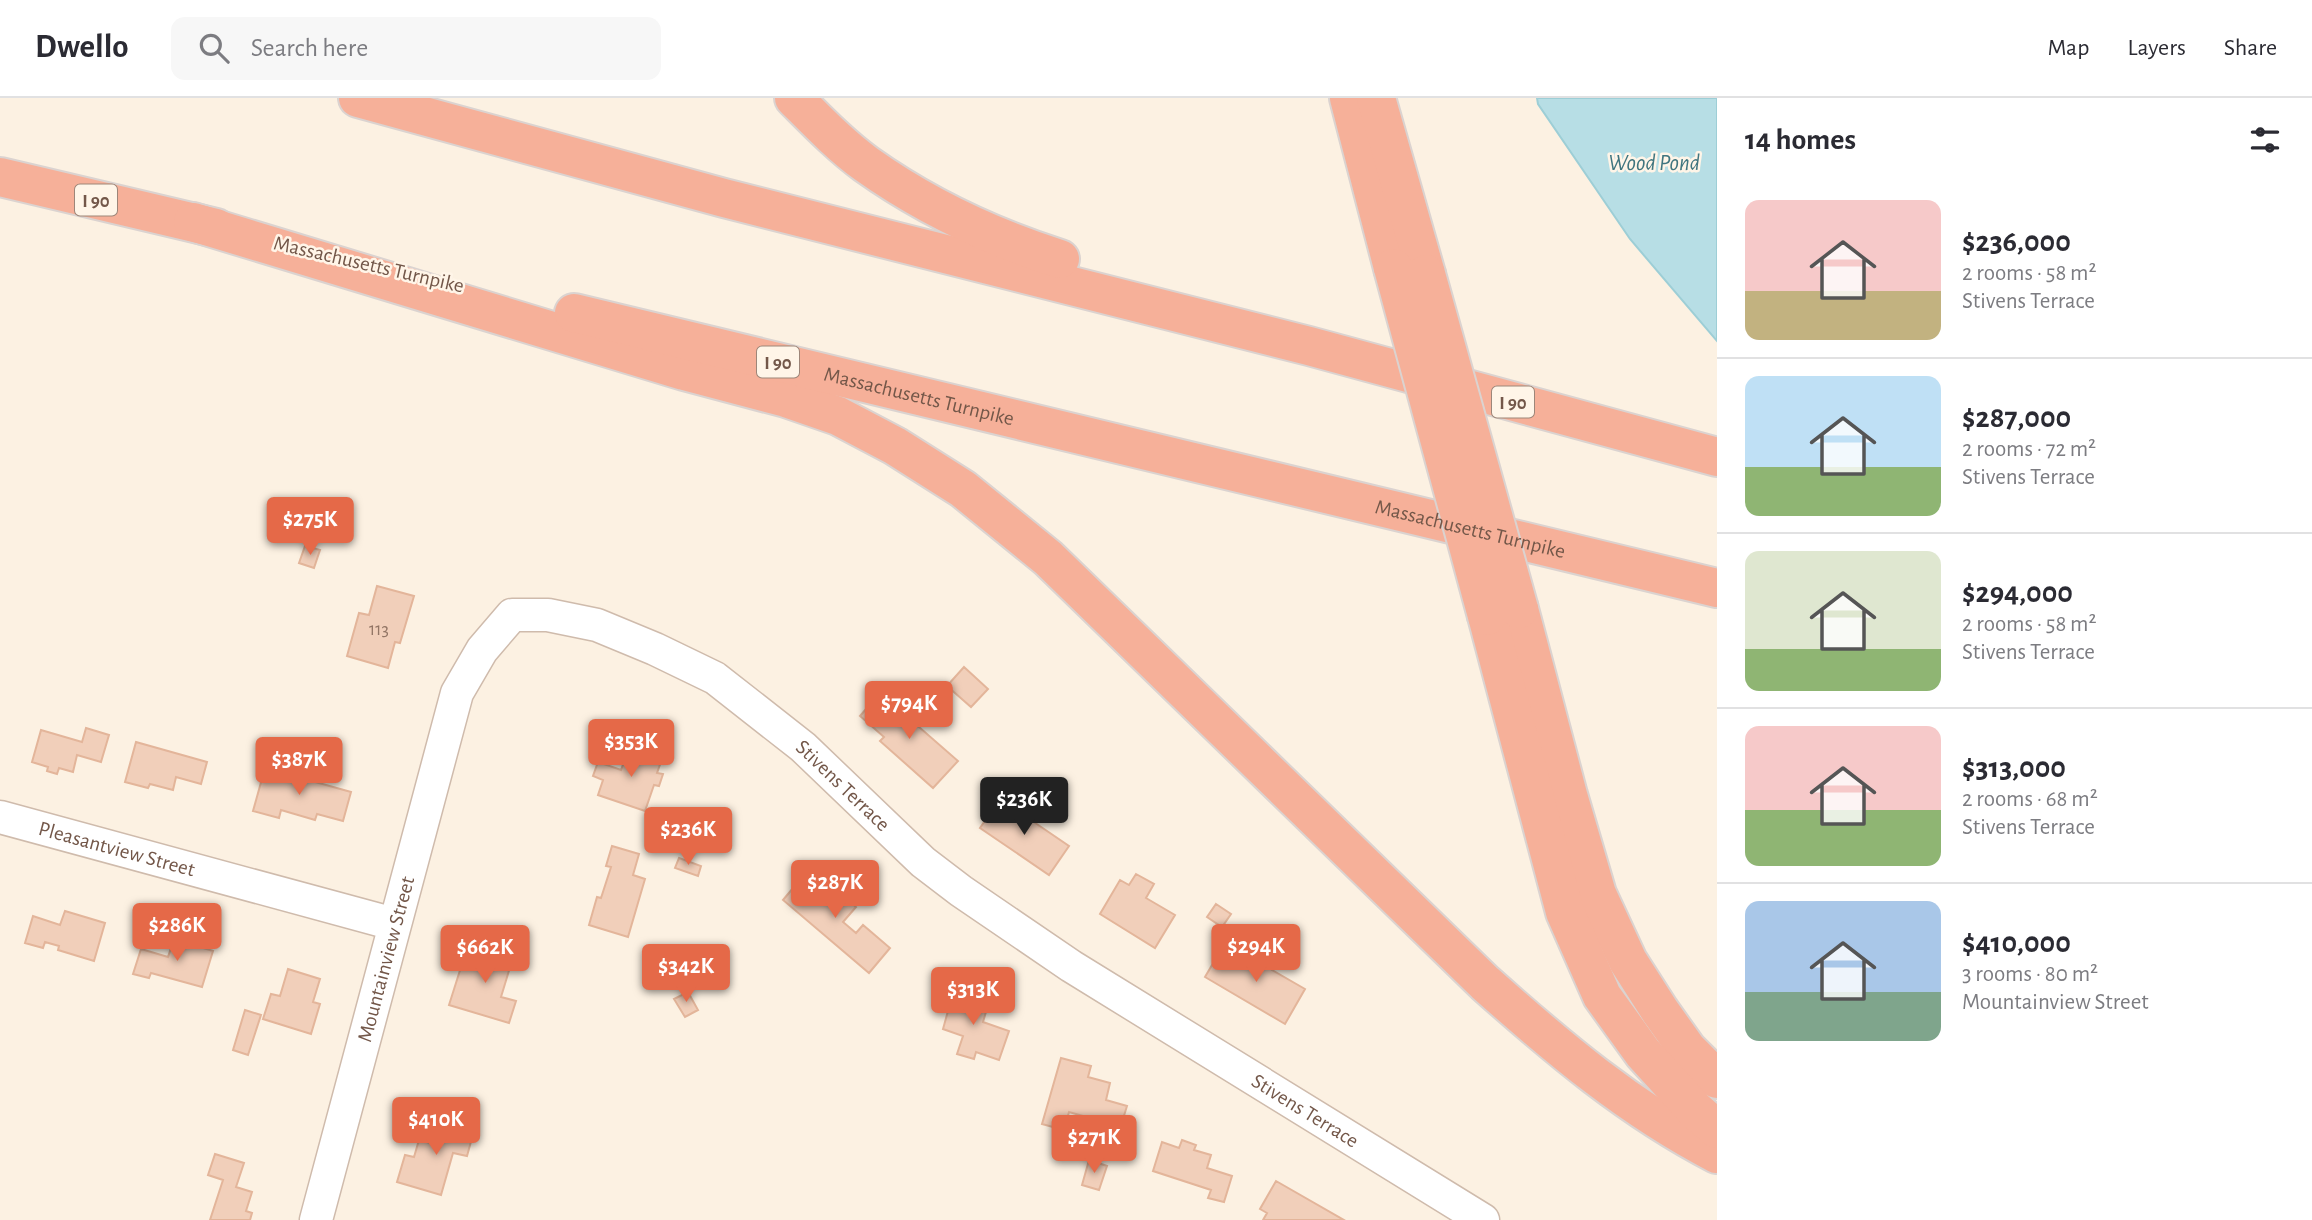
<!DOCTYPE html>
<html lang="en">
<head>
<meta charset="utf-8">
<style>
  :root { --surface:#fff; --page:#f7f7f7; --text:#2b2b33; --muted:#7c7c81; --line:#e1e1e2; --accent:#e56948 }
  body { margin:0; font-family:"Alegreya Sans",sans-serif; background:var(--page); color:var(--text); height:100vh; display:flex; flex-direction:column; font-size:26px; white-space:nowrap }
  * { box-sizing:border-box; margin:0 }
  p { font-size:23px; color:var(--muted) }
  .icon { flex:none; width:38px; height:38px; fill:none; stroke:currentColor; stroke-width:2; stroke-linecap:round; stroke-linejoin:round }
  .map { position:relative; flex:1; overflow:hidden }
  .drawer { display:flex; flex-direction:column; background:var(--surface); width:595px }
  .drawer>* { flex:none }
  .price { position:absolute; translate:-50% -60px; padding:0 16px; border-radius:7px; background:var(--accent); color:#fff; font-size:23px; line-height:46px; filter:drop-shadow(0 2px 4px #0008) }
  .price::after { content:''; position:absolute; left:50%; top:42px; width:21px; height:16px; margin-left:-10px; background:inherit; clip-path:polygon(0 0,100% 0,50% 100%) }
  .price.on { background:#222; color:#fff }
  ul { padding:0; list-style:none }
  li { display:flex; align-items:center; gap:21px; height:175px; padding:0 28px }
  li+li { border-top:2px solid var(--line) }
  li span { display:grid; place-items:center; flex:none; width:196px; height:140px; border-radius:14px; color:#555 }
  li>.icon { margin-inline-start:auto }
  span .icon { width:84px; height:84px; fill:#fffc; stroke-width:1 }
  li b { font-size:30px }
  h2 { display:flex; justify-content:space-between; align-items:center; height:84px; padding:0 28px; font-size:30px }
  header { display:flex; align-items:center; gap:42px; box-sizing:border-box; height:98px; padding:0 35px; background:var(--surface); border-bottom:2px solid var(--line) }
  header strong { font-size:33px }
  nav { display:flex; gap:38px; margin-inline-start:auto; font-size:24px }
  .search { width:490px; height:63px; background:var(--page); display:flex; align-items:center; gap:18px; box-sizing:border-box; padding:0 24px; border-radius:14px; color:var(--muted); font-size:26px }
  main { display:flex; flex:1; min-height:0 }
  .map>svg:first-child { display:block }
  .water { fill:#b7dee5; stroke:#9dced6; stroke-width:2 }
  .building { fill:#f1cfba; stroke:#e3b59a; stroke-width:2 }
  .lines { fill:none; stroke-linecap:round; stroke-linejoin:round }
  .minor-casing { stroke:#cfbbac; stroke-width:35 }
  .motorway-casing { stroke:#dbd3d0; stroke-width:42 }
  .minor { stroke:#fff; stroke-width:32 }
  .motorway { stroke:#f6b099; stroke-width:38 }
  .motorway-bridge-casing { stroke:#dbd3d0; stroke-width:42; stroke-linecap:butt }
  .motorway-bridge { stroke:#f6b099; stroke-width:38 }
  .labels { text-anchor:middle; stroke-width:5; stroke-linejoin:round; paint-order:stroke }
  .number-label { font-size:18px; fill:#927565 }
  .shield { fill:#fff5e8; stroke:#9d8679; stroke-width:2 }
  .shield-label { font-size:19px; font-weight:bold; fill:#735749 }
  .street-label { font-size:21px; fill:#735749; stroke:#fff5e8 }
  .water-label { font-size:23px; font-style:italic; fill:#40757f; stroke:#fff5e8 }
</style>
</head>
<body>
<header>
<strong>Dwello</strong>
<div class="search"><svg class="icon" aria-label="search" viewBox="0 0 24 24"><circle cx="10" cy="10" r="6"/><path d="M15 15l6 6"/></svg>Search here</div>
<nav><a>Map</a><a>Layers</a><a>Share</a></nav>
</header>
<main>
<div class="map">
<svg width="1717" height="1122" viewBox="0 0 1717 1122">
  <rect width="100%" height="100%" fill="#fcf1e2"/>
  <path class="water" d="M1537,0H1717V243L1630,141L1538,6Z"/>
  <path class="building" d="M305,448L320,452L314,470L299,465Z
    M377,488L414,498L400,545L395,544L388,570L347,558L359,515L369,517Z
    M964,569L988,591L971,609L947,588Z
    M880,595L958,663L933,690L880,643L884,639L860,618Z
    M86,630L109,637L101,664L77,657L73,674L59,670L57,676L47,673L48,669L32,664L41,632L82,644Z
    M136,644L207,664L201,686L176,679L173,692L150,686L148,690L125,684Z
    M629,650L662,661L657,675L663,676L659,688L654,687L645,713L598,697L603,682L593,678L598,664L621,672Z
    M265,670L351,694L343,723L317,716L315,722L281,712L279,720L253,713Z
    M1000,701L1069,748L1049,777L980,730Z
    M612,748L639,756L633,777L645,781L628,839L589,827L597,799L601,800L611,769L606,768Z
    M679,760L701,768L698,778L675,770Z
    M810,770L856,809L843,824L856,835L863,827L890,850L869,875L783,802Z
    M1136,776L1154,786L1146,800L1175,817L1155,850L1100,816L1120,782L1129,787Z
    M1216,806L1231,816L1222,829L1207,819Z
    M65,813L105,825L94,863L58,852L59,848L45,844L43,850L25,845L33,818L60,827Z
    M174,841L188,845L189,841L201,844L200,849L213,853L202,889L151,875L149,880L133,876L141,851L168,859Z
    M478,846L514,856L501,899L516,903L509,925L449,907L462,866L472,869Z
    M1222,850L1231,855L1234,850L1305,891L1285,926L1205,879Z
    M288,871L320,881L313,904L320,906L311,936L263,921L271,896L280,898Z
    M946,893L988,907L983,924L1009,933L999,962L976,954L974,961L957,956L963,938L943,931L948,913L940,911Z
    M688,894L698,912L685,919L674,901Z
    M245,912L261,917L248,957L233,952Z
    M1061,960L1091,968L1088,979L1110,985L1106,1002L1127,1008L1118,1037L1102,1032L1104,1024L1069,1014L1064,1032L1042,1026Z
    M441,1020L475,1029L467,1058L453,1055L441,1097L397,1084L405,1057L414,1059L419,1042L434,1046Z
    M1182,1042L1196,1047L1194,1052L1211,1057L1207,1070L1232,1078L1224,1104L1208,1100L1211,1092L1153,1073L1162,1044L1179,1050Z
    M215,1056L244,1065L236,1089L252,1094L246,1113L252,1115L250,1122H210L223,1082L208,1077Z
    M1089,1062L1107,1068L1099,1092L1082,1087Z
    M1276,1083L1344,1122H1263L1267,1115L1260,1111Z"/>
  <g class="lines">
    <g class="minor-casing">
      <g id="minor">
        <path id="s1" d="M0,719L394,826"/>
        <path id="s2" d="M316,1122L457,595L482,552L512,517H548L597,527L655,551L715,580L803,649L923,764L961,793L1071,868L1483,1122"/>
      </g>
    </g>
    <g class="motorway-casing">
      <g id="motorway">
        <path d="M358,0L724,100L1309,248L1717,359"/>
        <path d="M794,0C817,23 840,47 866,66C925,108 991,139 1060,161"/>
        <path d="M1349,0L1393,170"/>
        <path d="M1376,0L1426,176"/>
        <path d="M0,79L216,130"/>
        <path d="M193,124L684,273L786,300L838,318L895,348L963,391L1048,460L1485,885C1558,950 1630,1011 1717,1056"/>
        <path id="s3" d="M574,215L1717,490"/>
        <path d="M1519,511L1568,697L1597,796L1628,863L1660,913L1687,951L1717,981"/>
        <path d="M1487,518L1565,814L1602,898L1643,955L1695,1012L1717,1031"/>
      </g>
    </g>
    <use href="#minor" class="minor"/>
    <use href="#motorway" class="motorway"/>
    <g class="motorway-bridge-casing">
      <path id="motorway-bridge" d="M1393,170L1487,518
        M1426,176L1519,511"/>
    </g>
    <use href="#motorway-bridge" class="motorway-bridge"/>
  </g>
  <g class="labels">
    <g class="number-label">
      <text x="379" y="537">113</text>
    </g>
    <g class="shield">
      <rect x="75" y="86.5" width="42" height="31" rx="5"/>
      <rect x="757" y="248.5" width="42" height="31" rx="5"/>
      <rect x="1492" y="288.5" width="42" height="31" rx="5"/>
    </g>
    <g class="shield-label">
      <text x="96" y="109">I 90</text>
      <text x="778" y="271">I 90</text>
      <text x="1513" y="311">I 90</text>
    </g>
    <g class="street-label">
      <text transform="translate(369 166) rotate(13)" y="7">Massachusetts Turnpike</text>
      <text dy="7" stroke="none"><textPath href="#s3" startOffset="355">Massachusetts Turnpike</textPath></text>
      <text dy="7" stroke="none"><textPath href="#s3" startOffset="922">Massachusetts Turnpike</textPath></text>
      <text dy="7" stroke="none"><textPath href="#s2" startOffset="1024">Stivens Terrace</textPath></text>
      <text dy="7" stroke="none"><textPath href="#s1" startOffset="121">Pleasantview Street</textPath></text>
      <text dy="7" stroke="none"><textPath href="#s2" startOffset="270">Mountainview Street</textPath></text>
      <text dy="7" stroke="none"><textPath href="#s2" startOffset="1591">Stivens Terrace</textPath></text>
    </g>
    <g class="water-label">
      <text x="1654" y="72">Wood Pond</text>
    </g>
  </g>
</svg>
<b class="price" style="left:310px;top:459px">$275K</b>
<b class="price" style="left:909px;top:643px">$794K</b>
<b class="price" style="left:631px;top:681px">$353K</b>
<b class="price" style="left:299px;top:699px">$387K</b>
<b class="price on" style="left:1024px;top:739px">$236K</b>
<b class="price" style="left:688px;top:769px">$236K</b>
<b class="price" style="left:835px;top:822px">$287K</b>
<b class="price" style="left:177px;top:865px">$286K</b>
<b class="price" style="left:1256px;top:886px">$294K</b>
<b class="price" style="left:485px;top:887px">$662K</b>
<b class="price" style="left:686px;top:906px">$342K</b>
<b class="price" style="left:973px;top:929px">$313K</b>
<b class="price" style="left:436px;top:1059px">$410K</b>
<b class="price" style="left:1094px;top:1077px">$271K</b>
</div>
<section class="drawer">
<h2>14 homes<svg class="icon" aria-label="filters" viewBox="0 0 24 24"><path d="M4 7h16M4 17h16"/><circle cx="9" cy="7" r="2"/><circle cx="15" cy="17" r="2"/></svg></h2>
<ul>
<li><span style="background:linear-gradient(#f6c9c9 65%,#c2b280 0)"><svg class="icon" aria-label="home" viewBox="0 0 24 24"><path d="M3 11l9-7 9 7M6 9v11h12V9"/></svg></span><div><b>$236,000</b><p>2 rooms · 58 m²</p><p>Stivens Terrace</p></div></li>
<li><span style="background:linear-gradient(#bfe0f5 65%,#8fb573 0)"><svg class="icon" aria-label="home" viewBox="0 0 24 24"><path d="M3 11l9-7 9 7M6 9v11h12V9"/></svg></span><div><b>$287,000</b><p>2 rooms · 72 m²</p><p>Stivens Terrace</p></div></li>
<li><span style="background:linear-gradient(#dfe7d0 70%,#8fb573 0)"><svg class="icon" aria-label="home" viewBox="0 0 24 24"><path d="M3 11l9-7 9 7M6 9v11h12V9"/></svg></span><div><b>$294,000</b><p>2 rooms · 58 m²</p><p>Stivens Terrace</p></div></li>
<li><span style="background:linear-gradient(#f6c9c9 60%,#8fb573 0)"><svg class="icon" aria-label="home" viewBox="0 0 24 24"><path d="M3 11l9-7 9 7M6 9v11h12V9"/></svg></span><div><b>$313,000</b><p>2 rooms · 68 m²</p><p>Stivens Terrace</p></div></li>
<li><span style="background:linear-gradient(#a9c7e8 65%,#7fa58c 0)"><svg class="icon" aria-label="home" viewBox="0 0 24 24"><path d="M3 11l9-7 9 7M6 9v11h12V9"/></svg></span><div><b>$410,000</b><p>3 rooms · 80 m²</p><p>Mountainview Street</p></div></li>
</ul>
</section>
</main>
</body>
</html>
